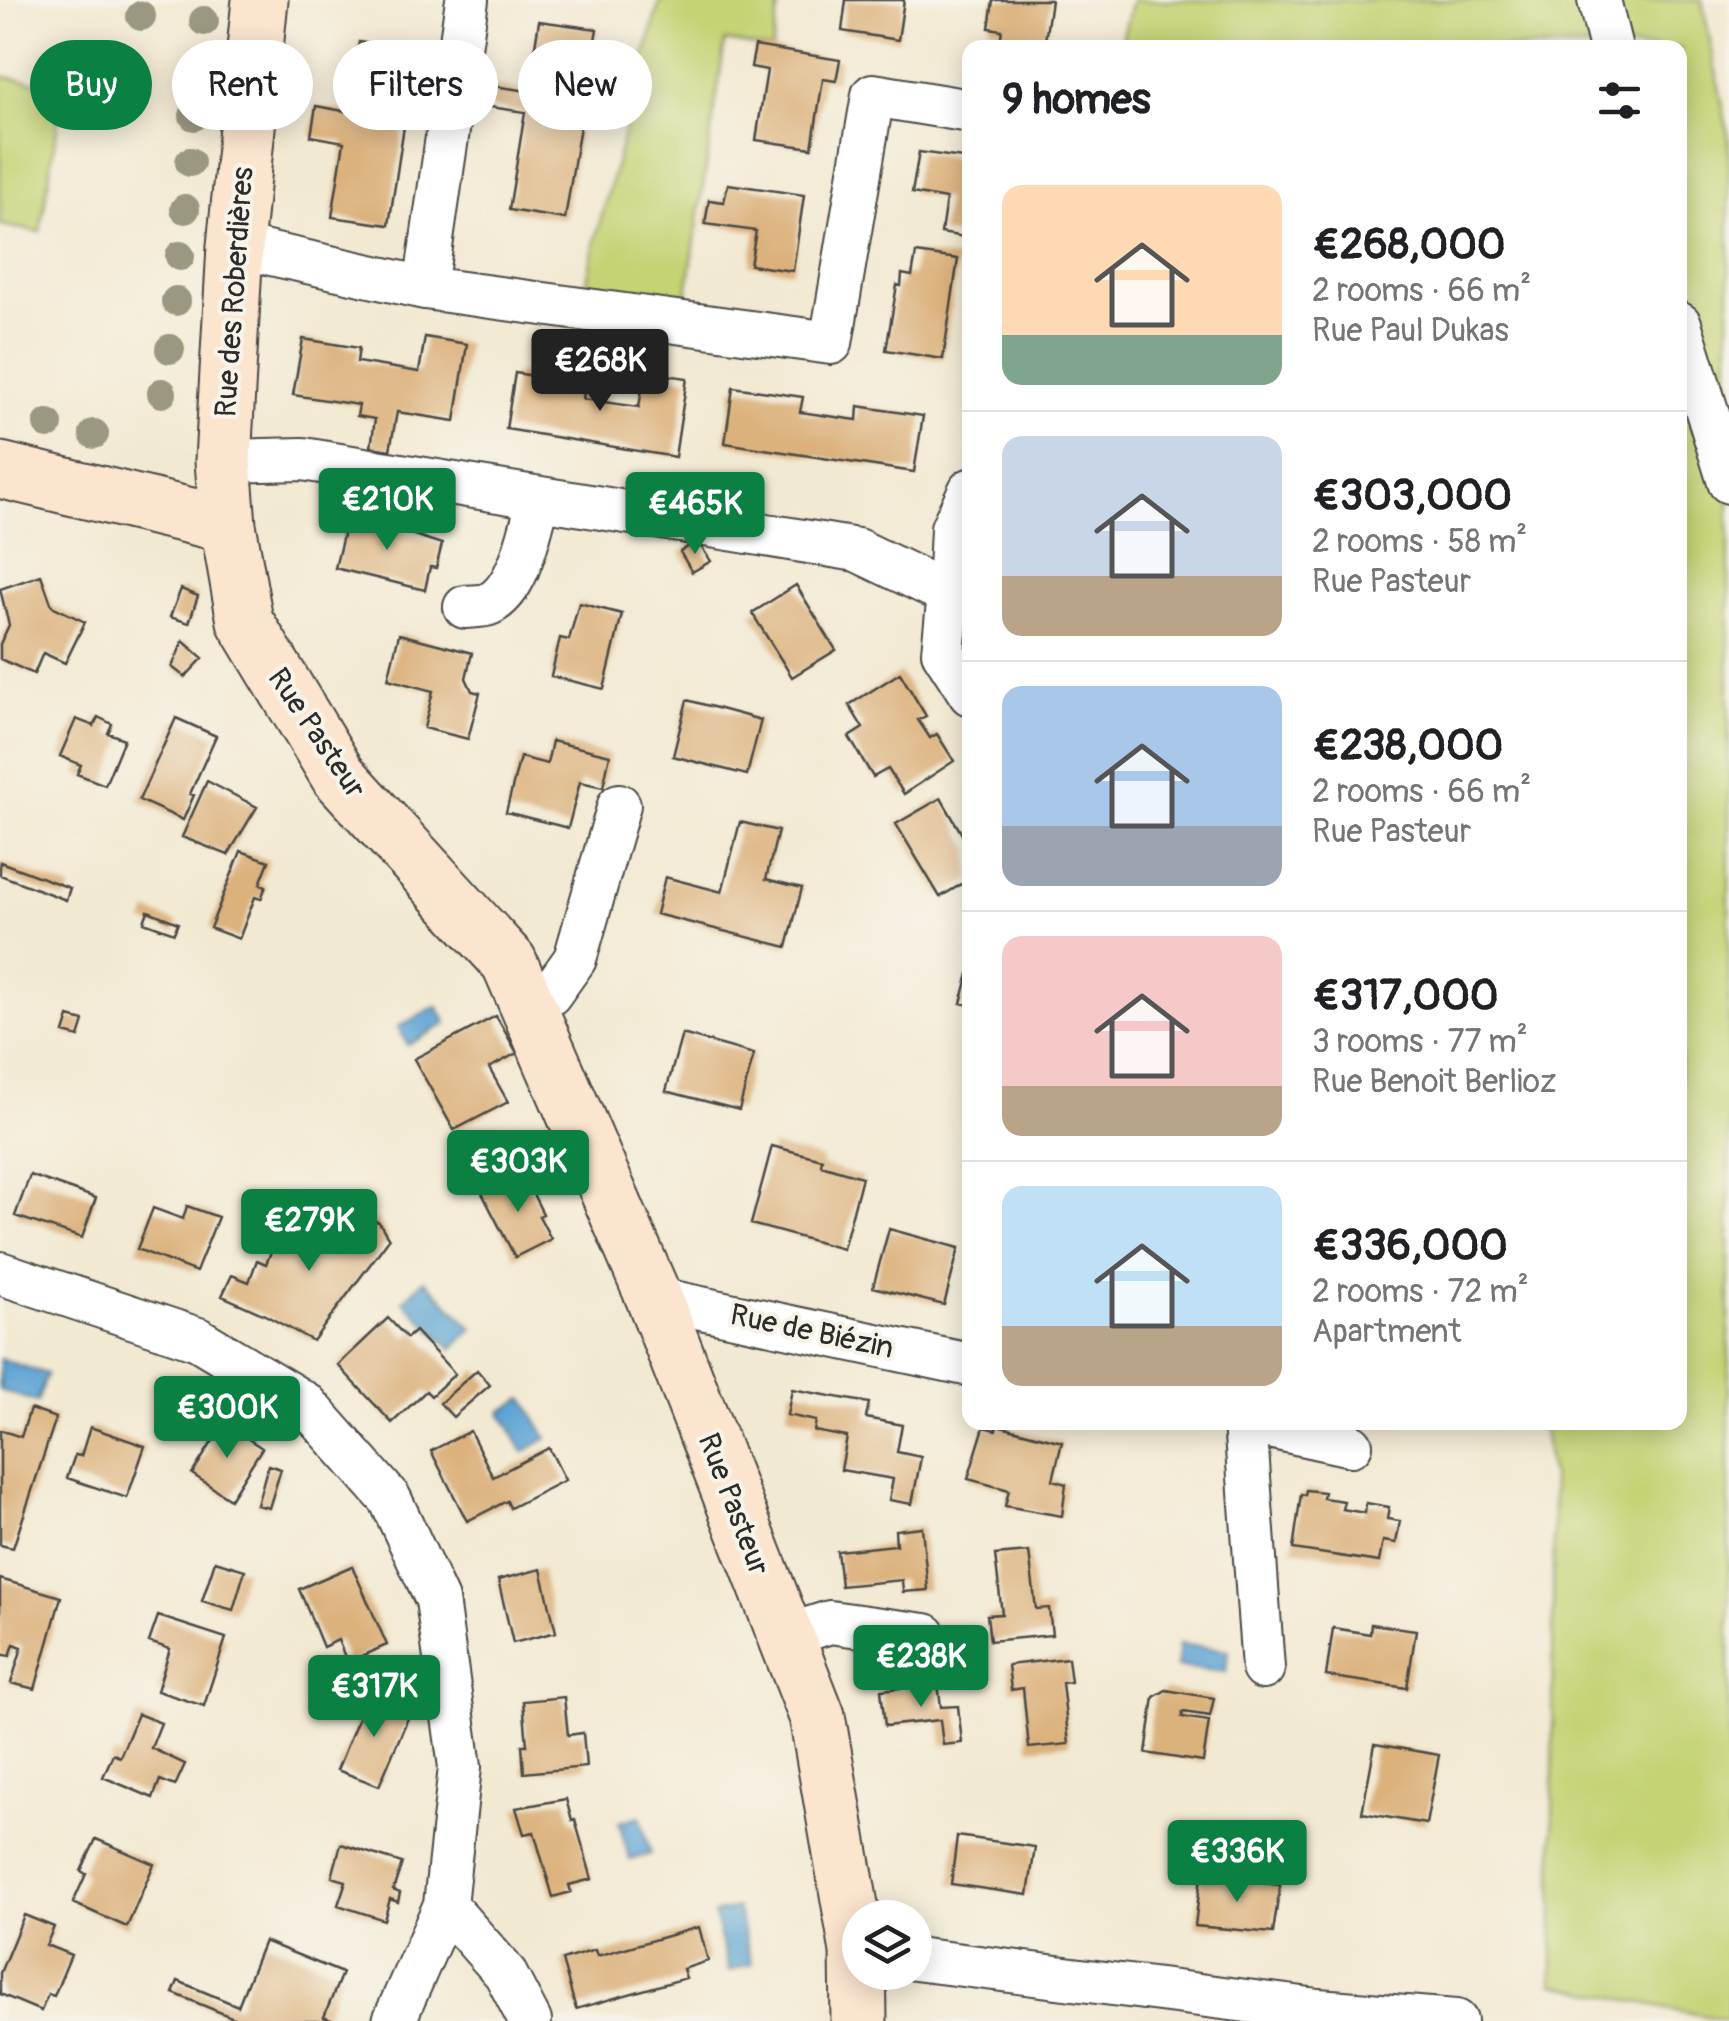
<!DOCTYPE html>
<html lang="en">
<head>
<meta charset="utf-8">
<style>
  :root { --surface:#fff; --page:#f6f6f6; --text:#202124; --muted:#757577; --line:#e0e0e0; --accent:#0b8043 }
  body { margin:0; font-family:Pangolin,sans-serif; background:var(--page); color:var(--text); height:100vh; display:flex; flex-direction:column; font-size:38px; white-space:nowrap }
  * { box-sizing:border-box; margin:0 }
  p { font-size:32px; color:var(--muted) }
  .icon { flex:none; width:55px; height:55px; fill:none; stroke:currentColor; stroke-width:2; stroke-linecap:round; stroke-linejoin:round }
  .map { position:relative; flex:1; overflow:hidden }
  .details { position:absolute; left:962px; top:40px; width:725px; height:1390px; display:flex; flex-direction:column; background:var(--surface); border-radius:20px; box-shadow:0 5px 25px #0003 }
  .details>* { flex:none }
  .top-card { position:absolute; left:30px; top:40px; width:782px; height:90px; display:flex; gap:20px }
  .buttons { position:absolute; left:842px; top:1900px; display:grid; gap:20px }
  .buttons a { display:grid; place-items:center; width:90px; height:90px; border-radius:50%; background:var(--surface); box-shadow:0 5px 25px #0003; font-size:50px }
  .price { position:absolute; translate:-50% -85px; padding:0 22px; border-radius:10px; background:var(--accent); color:#fff; font-size:32px; line-height:65px; filter:drop-shadow(0 2px 5px #0008) }
  .price::after { content:''; position:absolute; left:50%; top:60px; width:30px; height:22px; margin-left:-15px; background:inherit; clip-path:polygon(0 0,100% 0,50% 100%) }
  .price.selected { background:#222; color:#fff }
  ul { padding:0; list-style:none }
  li { display:flex; align-items:center; gap:30px; height:250px; padding:0 40px }
  li+li { border-top:2px solid var(--line) }
  li span { display:grid; place-items:center; flex:none; width:280px; height:200px; border-radius:20px; color:#555 }
  li>.icon { margin-inline-start:auto }
  span .icon { width:120px; height:120px; fill:#fffc; stroke-width:1 }
  li b { font-size:42px }
  h2 { display:flex; justify-content:space-between; align-items:center; height:120px; padding:0 40px; font-size:42px }
  .pill { padding:0 35px; border-radius:45px; background:var(--surface); box-shadow:0 5px 25px #0003; font-size:35px; line-height:90px }
  .pill.selected { background:var(--accent); color:#fff }
  .map>svg:first-child { display:block }
  .green { fill:#c5d375; stroke:#787f50; stroke-width:2.5 }
  .water { fill:#5ea5d4; stroke:#446880; stroke-width:2.5 }
  .building { fill:#dbb17b }
  .lines { fill:none; stroke-linecap:round; stroke-linejoin:round }
  .street-casing { stroke:#494844; stroke-width:46 }
  .secondary-casing { stroke:#494844; stroke-width:59 }
  .street { stroke:#fff; stroke-width:42 }
  .secondary { stroke:#fce5cf; stroke-width:55 }
  .tree { fill:#9a9881 }
  .labels { text-anchor:middle; stroke-width:8; stroke-linejoin:round; paint-order:stroke }
  .street-label { font-size:30px; fill:#2b2b2b; stroke:#f7f3e8 }
</style>
</head>
<body>
<div class="map">
<svg width="1729" height="2021" viewBox="0 0 1729 2021">
  <rect width="100%" height="100%" fill="#f7f3e8"/>
  <filter id="ink" filterUnits="userSpaceOnUse"><feTurbulence type="fractalNoise" baseFrequency=".01" numOctaves="2"/><feDisplacementMap in="SourceGraphic" scale="20" xChannelSelector="R" yChannelSelector="G"/><feConvolveMatrix kernelMatrix="1 2 1 2 8 2 1 2 1" color-interpolation-filters="sRGB"/></filter>
  <filter id="wash" filterUnits="userSpaceOnUse"><feTurbulence type="fractalNoise" baseFrequency=".0048" numOctaves="4" result="noise"/><feDisplacementMap in="SourceGraphic" scale="40" xChannelSelector="R" yChannelSelector="G"/><feGaussianBlur stdDeviation="2.25" result="paint"/><feColorMatrix in="noise" values="0 0 0 0 0 0 0 0 0 0 0 0 0 0 0 0 0 1.4 0 .05"/><feComposite in="paint" operator="in"/></filter>
  <g filter="url(#wash)">
    <rect width="100%" height="100%" fill="#f2e9d2"/>
    <path class="green" d="M660,0H780L772,49L725,41L686,300L586,286L594,245Z
      M1132,0H1702L1729,138V2021L1553,1984V1492L1543,1423L1680,1422V48H1120Z
      M0,76L64,87L40,232L0,225Z"/>
    <path class="water" d="M437,1006L447,1023L408,1045L398,1027Z
      M424,1280L473,1328L452,1349L403,1301Z
      M0,1359L47,1374L37,1402L0,1390Z
      M524,1398L547,1438L524,1452L501,1412Z
      M1179,1644L1228,1650L1226,1672L1177,1667Z
      M640,1816L651,1854L630,1860L619,1822Z
      M737,1908L752,1964L729,1971L714,1914Z"/>
    <g id="blocks">
      <path class="building" d="M846,0H904L898,40L842,31Z
        M993,0H1051L1044,48H999L1002,30L989,28Z
        M539,21L597,29L584,101L599,103L595,123L581,120L565,219L509,210L525,112L476,105L479,84L528,91Z
        M359,42L416,50L409,92L424,94L422,109L407,106L389,225L332,217L344,142L311,136L316,106L349,112Z
        M755,46L840,60L836,81L823,79L812,148L756,140L767,70L751,67Z
        M919,152L970,159V238L941,233L946,199L912,193Z
        M728,184L804,195L793,271L750,265L756,231L705,224L709,200L724,202Z
        M916,253L958,259L943,359L886,350L897,285L901,286L902,274L912,276Z
        M425,337L467,344L455,421L397,412L390,450L371,447L375,419L357,416L359,405L293,395L303,339L359,348L357,362L419,372Z
        M645,372L687,378L675,457L506,429L515,373L585,384L583,399L639,407Z
        M733,387L803,397L800,412L857,420L858,406L923,416L914,472L725,443Z
        M348,515L396,526L395,529L442,544L436,568L430,567L425,590L335,568Z
        M697,541L711,561L692,572L680,552Z
        M41,575L52,606L85,622L65,663L43,653L34,674L0,659V644L9,625L0,589Z
        M796,585L836,650L792,677L752,613Z
        M181,589L198,596L189,623L170,617Z
        M579,603L622,614L604,689L551,676L560,638L569,640Z
        M399,634L472,653L466,678L472,691L480,693L468,739L424,728L433,691L388,679Z
        M183,641L203,658L185,677L172,667Z
        M900,673L926,716L918,720L930,738L937,734L954,761L904,794L888,769L873,777L849,737L863,728L849,705Z
        M687,700L761,720L747,775L673,756Z
        M98,717L112,724L108,733L124,739L105,785L77,774L81,765L60,756L76,719L94,726Z
        M176,718L216,736L190,794L194,795L183,820L139,800Z
        M552,741L610,755L603,787L580,782L568,828L506,812L520,757L547,764Z
        M207,781L257,807L228,855L182,837Z
        M941,798L970,848V879L940,897L896,824Z
        M740,822L778,831L766,879L802,888L787,947L656,914L665,877L722,892Z
        M241,851L269,861L260,884L266,886L261,899L255,897L239,939L210,928Z
        M0,862L70,888L66,900L0,875Z
        M148,911L178,923L174,933L144,922Z
        M969,974H970V1005L961,1003Z
        M496,1016L517,1053L489,1068L508,1102L454,1130L414,1059Z
        M69,1017L84,1021L79,1037L64,1033Z
        M682,1034L754,1054L739,1110L666,1091Z
        M772,1146L822,1159L821,1165L862,1177L843,1249L751,1224Z
        M523,1174L543,1214L539,1216L551,1239L515,1257L482,1193Z
        M30,1175L96,1198L82,1238L15,1216Z
        M187,1206L218,1217L196,1272L137,1249L153,1208L183,1219Z
        M362,1218L379,1222L389,1239L313,1341L265,1315L222,1296L232,1275L249,1282L257,1260L266,1264L276,1240L289,1227L314,1221L321,1223L320,1227L335,1229L348,1237Z
        M889,1229L959,1248L944,1305L873,1287Z
        M388,1318L407,1338L415,1331L455,1374L431,1396L426,1391L392,1423L338,1365Z
        M477,1370L490,1385L453,1417L440,1403Z
        M792,1389L869,1403L866,1418L902,1425L897,1452L921,1457L912,1504L889,1500L893,1479L841,1470L847,1437L814,1431L816,1421L787,1415Z
        M30,1409L56,1418L13,1548L0,1545V1430L21,1437Z
        M224,1423L262,1448L230,1499L192,1474Z
        M997,1425L1062,1442L1053,1480L1066,1484L1062,1516L1005,1506L1009,1490L968,1479L984,1427L996,1430Z
        M90,1427L145,1446L127,1498L67,1478L75,1455L81,1456Z
        M470,1431L493,1477L549,1448L565,1480L510,1508L507,1501L467,1521L431,1451Z
        M268,1465L281,1469L269,1508L257,1505Z
        M1306,1490L1324,1492L1323,1498L1344,1501L1342,1509L1365,1513L1366,1503L1389,1507L1387,1519L1400,1521L1396,1543L1383,1541L1379,1562L1293,1549L1301,1494L1305,1495Z
        M922,1527L928,1590L903,1592L902,1580L841,1586L837,1551L896,1545L895,1530Z
        M1029,1552L1036,1609L1049,1608L1052,1635L990,1641L987,1615L1002,1614L995,1555Z
        M215,1561L245,1570L233,1610L202,1601Z
        M352,1566L387,1645L347,1662L338,1640L323,1647L299,1589Z
        M541,1569L556,1632L513,1643L498,1580Z
        M0,1579L61,1597L35,1689L11,1683L22,1647L14,1644L10,1656L0,1654Z
        M158,1616L226,1638L204,1706L157,1691L170,1649L149,1642Z
        M1371,1624L1416,1630L1407,1688L1326,1676L1333,1628L1370,1634Z
        M1068,1658L1071,1682L1062,1683L1069,1744L1029,1748L1023,1688L1011,1690L1008,1665Z
        M938,1684L941,1707L958,1706L962,1743L943,1745L940,1720L885,1726L881,1690Z
        M1166,1690L1214,1698L1210,1716L1183,1712L1182,1717L1209,1721L1203,1762L1146,1753L1154,1697Z
        M368,1694L411,1711L379,1786L337,1770Z
        M564,1697L568,1735L583,1733L586,1767L524,1773L522,1745H527L523,1701Z
        M138,1714L161,1723L151,1748L185,1764L175,1786L160,1780L153,1798L103,1777L113,1754L120,1757Z
        M1375,1744L1439,1755L1426,1824L1362,1813Z
        M566,1799L572,1821L575,1820L592,1879L569,1885L571,1892L553,1897L534,1832L524,1834L516,1808Z
        M957,1836L1035,1847L1028,1895L951,1884Z
        M96,1839L154,1864L127,1927L73,1903L86,1874L81,1871Z
        M341,1844L402,1863L393,1890L400,1893L398,1902L390,1899L384,1920L338,1905L346,1881L332,1877Z
        M1201,1876L1280,1885L1273,1933L1195,1926Z
        M24,1915L54,1927L46,1945L71,1955L54,1996L48,1994L41,2011L0,1994V1973Z
        M699,1927L708,1961L683,1969L686,1978L576,2009L562,1960L595,1950L597,1956Z
        M264,1941L342,1973L324,2017L333,2021H241L173,1993L178,1981L238,2006Z"/>
    </g>
  </g>
  <g filter="url(#ink)">
    <use href="#blocks" fill-opacity="0" stroke="#494844" stroke-width="2.5"/>
    <g class="lines">
      <g class="street-casing">
        <path id="street" d="M1599,0L1611,48
          M235,246L425,288L831,343L873,95L970,111
          M425,288L467,0
          M1680,324L1729,482
          M223,461L303,459L857,550L949,594L952,528L970,490
          M949,594L943,652L970,694
          M465,607C472,606 483,607 489,604C520,590 530,528 539,499
          M529,1009L550,994L575,959L619,805
          M0,1273L198,1339L306,1404L390,1499L437,1600L460,1767L445,1905L394,2021
          M654,1298L970,1365
          M1245,1422L1263,1668
          M1246,1422L1351,1445
          M786,1636L830,1622L925,1635
          M445,1905L505,1973L530,2021
          M915,1959L1318,2010L1456,2021"/>
      </g>
      <g class="secondary-casing">
        <path id="secondary" d="M260,0L235,246L223,461L228,525L245,621L338,775L509,962L654,1298L817,1716L858,1951L859,2021
          M0,470L228,525"/>
      </g>
      <use href="#street" class="street"/>
      <use href="#secondary" class="secondary"/>
    </g>
    <g class="tree">
      <circle cx="141" cy="16" r="15"/>
      <circle cx="204" cy="21" r="15"/>
      <circle cx="199" cy="70" r="15"/>
      <circle cx="194" cy="116" r="15"/>
      <circle cx="190" cy="162" r="15"/>
      <circle cx="185" cy="209" r="15"/>
      <circle cx="180" cy="256" r="15"/>
      <circle cx="176" cy="301" r="15"/>
      <circle cx="170" cy="349" r="15"/>
      <circle cx="162" cy="393" r="15"/>
      <circle cx="48" cy="424" r="15"/>
      <circle cx="94" cy="434" r="15"/>
    </g>
  </g>
  <g class="labels">
    <g class="street-label">
      <text transform="translate(234 292) rotate(-86)" y="10">Rue des Roberdières</text>
      <text transform="translate(317 733) rotate(56)" y="10">Rue Pasteur</text>
      <text transform="translate(812 1331) rotate(12)" y="10">Rue de Biézin</text>
      <text transform="translate(734 1504) rotate(69)" y="10">Rue Pasteur</text>
    </g>
  </g>
</svg>
<div class="buttons">
<a><svg class="icon" aria-label="layers" viewBox="0 0 24 24"><path d="M12 4l9 5-9 5-9-5zM3 14l9 5 9-5"/></svg></a>
</div>
<b class="price selected" style="left:600px;top:414px">€268K</b>
<b class="price" style="left:387px;top:553px">€210K</b>
<b class="price" style="left:695px;top:557px">€465K</b>
<b class="price" style="left:518px;top:1215px">€303K</b>
<b class="price" style="left:309px;top:1274px">€279K</b>
<b class="price" style="left:227px;top:1461px">€300K</b>
<b class="price" style="left:921px;top:1710px">€238K</b>
<b class="price" style="left:374px;top:1740px">€317K</b>
<b class="price" style="left:1237px;top:1905px">€336K</b>
<div class="top-card">
<a class="pill selected">Buy</a>
<a class="pill">Rent</a>
<a class="pill">Filters</a>
<a class="pill">New</a>
</div>
<section class="details">
<h2>9 homes<svg class="icon" aria-label="filters" viewBox="0 0 24 24"><path d="M4 7h16M4 17h16"/><circle cx="9" cy="7" r="2"/><circle cx="15" cy="17" r="2"/></svg></h2>
<ul>
<li><span style="background:linear-gradient(#ffd9b3 75%,#7fa58c 0)"><svg class="icon" aria-label="home" viewBox="0 0 24 24"><path d="M3 11l9-7 9 7M6 9v11h12V9"/></svg></span><div><b>€268,000</b><p>2 rooms · 66 m²</p><p>Rue Paul Dukas</p></div></li>
<li><span style="background:linear-gradient(#c9d6e8 70%,#b9a48a 0)"><svg class="icon" aria-label="home" viewBox="0 0 24 24"><path d="M3 11l9-7 9 7M6 9v11h12V9"/></svg></span><div><b>€303,000</b><p>2 rooms · 58 m²</p><p>Rue Pasteur</p></div></li>
<li><span style="background:linear-gradient(#a9c7e8 70%,#9aa5b1 0)"><svg class="icon" aria-label="home" viewBox="0 0 24 24"><path d="M3 11l9-7 9 7M6 9v11h12V9"/></svg></span><div><b>€238,000</b><p>2 rooms · 66 m²</p><p>Rue Pasteur</p></div></li>
<li><span style="background:linear-gradient(#f6c9c9 75%,#b9a48a 0)"><svg class="icon" aria-label="home" viewBox="0 0 24 24"><path d="M3 11l9-7 9 7M6 9v11h12V9"/></svg></span><div><b>€317,000</b><p>3 rooms · 77 m²</p><p>Rue Benoit Berlioz</p></div></li>
<li><span style="background:linear-gradient(#bfe0f5 70%,#b9a48a 0)"><svg class="icon" aria-label="home" viewBox="0 0 24 24"><path d="M3 11l9-7 9 7M6 9v11h12V9"/></svg></span><div><b>€336,000</b><p>2 rooms · 72 m²</p><p>Apartment</p></div></li>
</ul>
</section>
</div>
</body>
</html>
